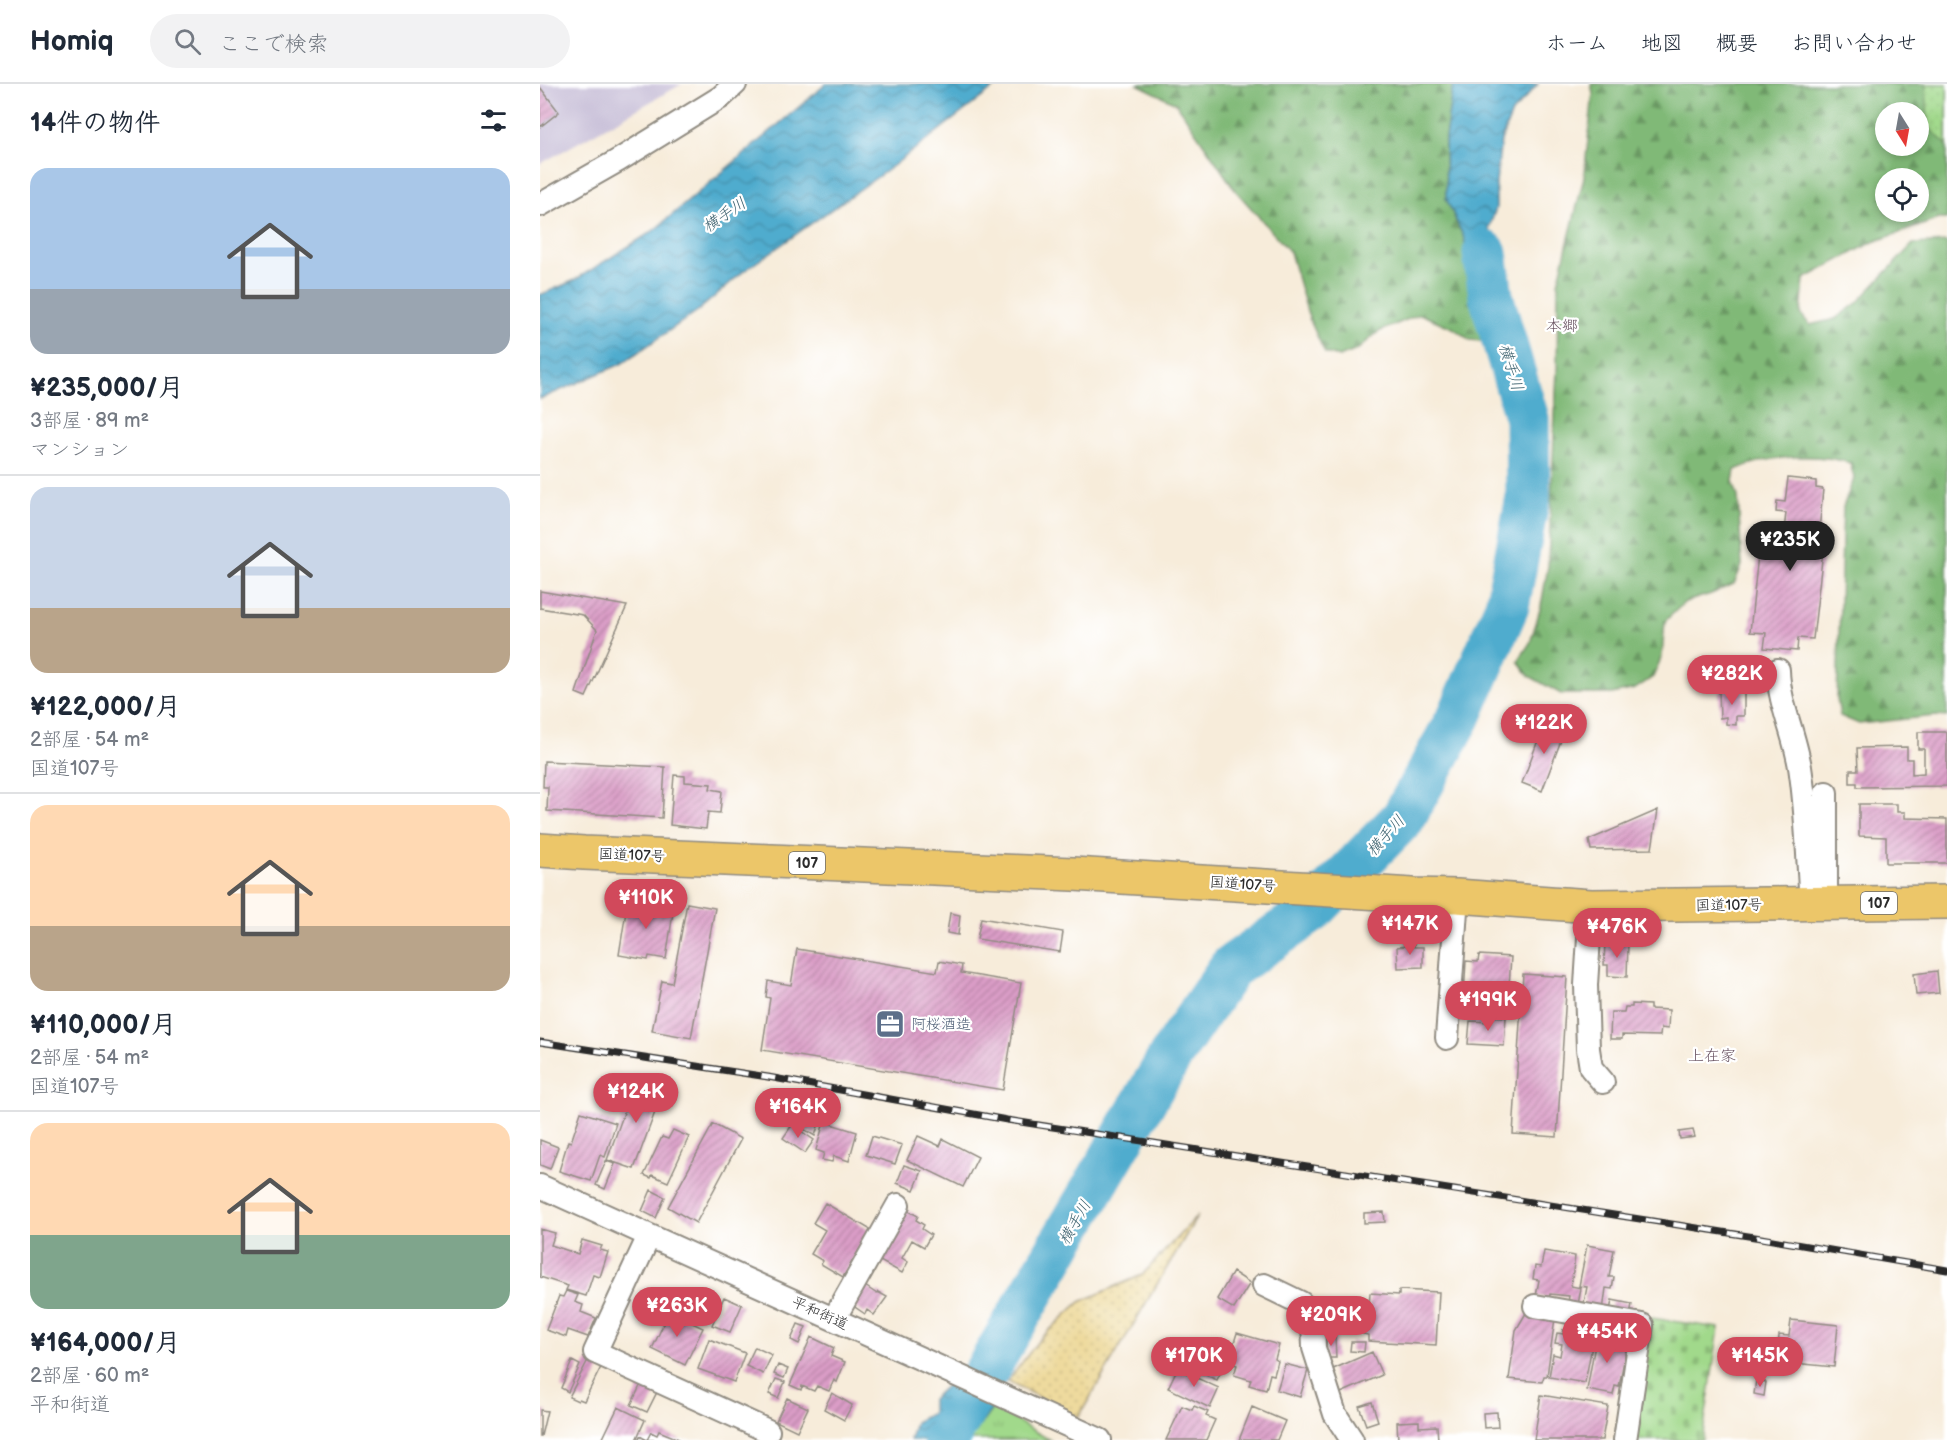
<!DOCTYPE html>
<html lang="ja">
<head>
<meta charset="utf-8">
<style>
  :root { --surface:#fff; --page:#f2f2f3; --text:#1f2937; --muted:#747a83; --line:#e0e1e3; --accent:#d1495b }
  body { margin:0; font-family:"Balsamiq Sans","Klee One",sans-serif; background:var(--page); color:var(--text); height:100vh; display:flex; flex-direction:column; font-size:22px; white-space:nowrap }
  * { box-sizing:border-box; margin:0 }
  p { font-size:20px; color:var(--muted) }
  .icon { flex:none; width:33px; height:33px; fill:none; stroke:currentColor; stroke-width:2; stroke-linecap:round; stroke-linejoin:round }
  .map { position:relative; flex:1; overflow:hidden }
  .side { display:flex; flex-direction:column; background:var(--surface); width:540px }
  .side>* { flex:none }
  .needle { width:39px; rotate:169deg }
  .tools { position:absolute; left:1335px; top:18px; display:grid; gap:12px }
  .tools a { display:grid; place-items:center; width:54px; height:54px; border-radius:50%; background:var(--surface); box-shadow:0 3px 9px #0003; font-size:30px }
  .price { position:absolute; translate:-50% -51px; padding:0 14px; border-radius:21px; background:var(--accent); color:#fff; font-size:20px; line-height:39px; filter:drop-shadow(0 2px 3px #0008) }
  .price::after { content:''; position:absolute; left:50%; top:36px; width:18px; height:14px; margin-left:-9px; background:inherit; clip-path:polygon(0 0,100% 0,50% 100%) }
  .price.on { background:#222; color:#fff }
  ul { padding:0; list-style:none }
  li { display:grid; align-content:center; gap:12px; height:318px; padding:0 30px }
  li+li { border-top:2px solid var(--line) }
  li span { display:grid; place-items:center; height:186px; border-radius:18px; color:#555 }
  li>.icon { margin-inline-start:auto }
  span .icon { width:108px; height:108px; fill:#fffc; stroke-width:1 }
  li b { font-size:26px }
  h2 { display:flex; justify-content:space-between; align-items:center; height:72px; padding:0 30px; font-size:26px }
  header { display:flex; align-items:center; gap:36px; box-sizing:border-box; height:84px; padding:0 30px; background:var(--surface); border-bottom:2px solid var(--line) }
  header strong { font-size:28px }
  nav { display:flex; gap:33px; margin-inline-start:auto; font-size:21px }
  .search { width:420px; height:54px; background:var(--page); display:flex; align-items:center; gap:15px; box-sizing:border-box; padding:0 21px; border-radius:33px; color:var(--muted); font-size:22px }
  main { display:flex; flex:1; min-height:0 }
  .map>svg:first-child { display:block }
  .industrial { fill:#c8bfd8 }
  .grass { fill:url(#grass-tufts); stroke:#66825b; stroke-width:1.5 }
  .forest { fill:url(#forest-firs); stroke:#567251; stroke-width:1.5; fill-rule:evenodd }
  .sand { fill:url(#sand-dots); stroke:#8c8264; stroke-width:1.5 }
  .cemetery { fill:url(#cemetery-stones); stroke:#66825b; stroke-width:1.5 }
  .park { fill:url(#park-dots); stroke:#66825b; stroke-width:1.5 }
  .water { fill:url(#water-waves); stroke:#3e6c7c; stroke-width:1.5 }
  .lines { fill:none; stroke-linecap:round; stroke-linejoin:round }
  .river { stroke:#50acce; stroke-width:45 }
  .building { fill:url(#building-hatch) }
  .street-casing { stroke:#918c82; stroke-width:26 }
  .highway-casing { stroke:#918c82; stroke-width:36 }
  .street { stroke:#fff; stroke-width:22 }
  .highway { stroke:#ecc669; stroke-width:33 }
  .rail-casing { stroke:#2b2b2b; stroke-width:7 }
  .rail { stroke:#fff; stroke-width:4.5; stroke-dasharray:14; stroke-linecap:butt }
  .labels { text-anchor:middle; stroke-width:4.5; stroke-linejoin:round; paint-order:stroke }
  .shield { fill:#fff; stroke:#6b6b6b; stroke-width:1.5 }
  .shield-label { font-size:14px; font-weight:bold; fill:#2b2b2b }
  .street-label { font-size:15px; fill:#2b2b2b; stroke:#fff }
  .service-label { font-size:15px; fill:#4e5e75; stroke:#fff; text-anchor:start }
  .water-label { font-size:16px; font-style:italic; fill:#3a5f6c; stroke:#fff }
  .neighbourhood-label { font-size:16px; fill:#695362; stroke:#fff }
</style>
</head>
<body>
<header>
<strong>Homiq</strong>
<div class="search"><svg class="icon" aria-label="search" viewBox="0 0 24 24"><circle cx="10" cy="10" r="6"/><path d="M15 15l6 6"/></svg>ここで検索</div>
<nav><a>ホーム</a><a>地図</a><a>概要</a><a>お問い合わせ</a></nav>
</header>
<main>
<section class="side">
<h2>14件の物件<svg class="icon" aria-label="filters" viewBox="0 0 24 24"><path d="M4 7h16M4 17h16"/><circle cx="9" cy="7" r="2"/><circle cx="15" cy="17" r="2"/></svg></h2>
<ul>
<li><span style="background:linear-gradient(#a9c7e8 65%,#9aa5b1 0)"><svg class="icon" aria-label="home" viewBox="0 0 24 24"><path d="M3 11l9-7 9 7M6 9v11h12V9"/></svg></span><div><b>¥235,000/月</b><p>3部屋 · 89 m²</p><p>マンション</p></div></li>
<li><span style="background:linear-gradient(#c9d6e8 65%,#b9a48a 0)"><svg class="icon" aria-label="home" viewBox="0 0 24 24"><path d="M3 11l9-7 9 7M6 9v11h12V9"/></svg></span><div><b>¥122,000/月</b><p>2部屋 · 54 m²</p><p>国道107号</p></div></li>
<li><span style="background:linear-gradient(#ffd9b3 65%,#b9a48a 0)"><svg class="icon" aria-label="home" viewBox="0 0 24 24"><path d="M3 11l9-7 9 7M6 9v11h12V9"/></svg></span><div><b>¥110,000/月</b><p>2部屋 · 54 m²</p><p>国道107号</p></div></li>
<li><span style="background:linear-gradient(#ffd9b3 60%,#7fa58c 0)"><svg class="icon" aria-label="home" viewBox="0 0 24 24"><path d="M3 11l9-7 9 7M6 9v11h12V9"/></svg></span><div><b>¥164,000/月</b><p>2部屋 · 60 m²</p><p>平和街道</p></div></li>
</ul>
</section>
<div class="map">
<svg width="1407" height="1356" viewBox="0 0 1407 1356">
  <defs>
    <pattern id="grass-tufts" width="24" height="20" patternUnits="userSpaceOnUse" patternTransform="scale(1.5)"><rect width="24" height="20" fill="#a1d98b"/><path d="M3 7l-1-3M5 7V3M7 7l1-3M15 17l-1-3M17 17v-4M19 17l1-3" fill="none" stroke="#8bba78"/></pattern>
    <pattern id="forest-firs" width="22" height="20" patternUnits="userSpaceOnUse" patternTransform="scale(1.5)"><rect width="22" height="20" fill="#80b977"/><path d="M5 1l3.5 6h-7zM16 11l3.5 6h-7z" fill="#699762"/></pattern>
    <pattern id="sand-dots" width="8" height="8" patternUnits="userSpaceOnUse" patternTransform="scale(1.5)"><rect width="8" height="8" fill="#eeda9e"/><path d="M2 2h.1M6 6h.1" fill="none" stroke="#cb8" stroke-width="1.8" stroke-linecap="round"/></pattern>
    <pattern id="cemetery-stones" width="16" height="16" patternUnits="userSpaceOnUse" patternTransform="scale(1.5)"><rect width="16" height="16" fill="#a1d98b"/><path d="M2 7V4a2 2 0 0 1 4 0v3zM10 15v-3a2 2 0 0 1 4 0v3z" fill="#8bba78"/></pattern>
    <pattern id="park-dots" width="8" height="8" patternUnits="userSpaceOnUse" patternTransform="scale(1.5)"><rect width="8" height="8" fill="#a1d98b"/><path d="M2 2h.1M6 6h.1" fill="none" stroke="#8bba78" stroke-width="1.8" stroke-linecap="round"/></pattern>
    <pattern id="water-waves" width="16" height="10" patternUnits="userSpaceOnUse" patternTransform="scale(1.5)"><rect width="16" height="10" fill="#50acce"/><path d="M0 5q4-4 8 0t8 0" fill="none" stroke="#438ca7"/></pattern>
    <pattern id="building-hatch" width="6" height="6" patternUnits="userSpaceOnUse" patternTransform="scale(1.5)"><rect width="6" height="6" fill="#db9dc7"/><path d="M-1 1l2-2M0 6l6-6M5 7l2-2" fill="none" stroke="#b280a2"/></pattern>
  </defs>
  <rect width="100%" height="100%" fill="#fff"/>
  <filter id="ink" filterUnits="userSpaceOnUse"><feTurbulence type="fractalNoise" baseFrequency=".0167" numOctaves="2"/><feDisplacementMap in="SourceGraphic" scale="12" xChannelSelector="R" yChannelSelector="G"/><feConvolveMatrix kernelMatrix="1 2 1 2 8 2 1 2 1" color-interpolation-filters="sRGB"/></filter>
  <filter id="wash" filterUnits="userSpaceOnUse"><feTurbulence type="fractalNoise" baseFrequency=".008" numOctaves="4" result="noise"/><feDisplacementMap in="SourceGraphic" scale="24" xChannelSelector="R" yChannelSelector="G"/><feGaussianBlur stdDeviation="1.35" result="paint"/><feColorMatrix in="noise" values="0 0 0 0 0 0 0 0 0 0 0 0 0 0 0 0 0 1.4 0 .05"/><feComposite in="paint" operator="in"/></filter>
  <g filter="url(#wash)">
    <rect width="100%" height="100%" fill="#f7ecda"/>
    <path class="industrial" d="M0,0H142L0,80Z"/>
    <path class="grass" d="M453,1323L510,1356H430Z"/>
    <path class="forest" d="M597,0H913L905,54L906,114L924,154L944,234L941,257L930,256L913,244L880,230L838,248L817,266L799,273L785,269L769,234L750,168L695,106L636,19Z
      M1051,0H1407V135H1399L1333,158L1264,195L1261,230L1270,241L1295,235L1317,219L1373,160L1407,158V633L1395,632L1319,640L1300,632L1297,615L1303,423L1314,394L1310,379C1277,368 1226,372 1195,386L1193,397L1198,413L1202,481L1194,500L1171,510L1145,518L1125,537L1122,572L1113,593L1095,605L1072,610H1021L989,592L978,577L990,559L1001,522L1008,482L1017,286L1018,199L1044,93L1053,9ZM1346,28H1378V62H1346ZM1346,94H1378V128H1346Z"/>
    <path class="sand" d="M658,1131L538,1334L468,1297L499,1256L540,1218L602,1191Z"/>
    <path class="cemetery" d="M1111,1234L1179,1244L1162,1356H1093Z"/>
    <path class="park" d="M1386,0H1407V61L1388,43Z"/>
    <path class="water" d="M286,0H459L353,82L204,187L159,226L81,280L0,315V211L35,196L113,147Z
      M913,0H998L972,29L961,56L956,98V124L949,144L954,171L969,227L944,234L924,154L906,114L905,54Z
      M407,1301L453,1323L430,1356H370L375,1338L392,1329V1315Z"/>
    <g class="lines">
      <path class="river" d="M406,1356L633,968L691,883L772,827L863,734L919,633L967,522L988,413L987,335L951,212L945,169"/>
    </g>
    <g id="blocks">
      <path class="building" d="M0,3L19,28L0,43Z
        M1248,394L1276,397V404L1283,405L1278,458L1272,457V466L1283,467L1273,555L1258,554L1257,567L1224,564L1226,549L1210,548L1219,461L1242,464L1246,429L1236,428L1237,417L1245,418Z
        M0,507L87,522L46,613L36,609L57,546L43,531L0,524Z
        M1179,607H1204V632H1196V641L1186,640V633L1180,634Z
        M1006,635L1026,643L1002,707L982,699Z
        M1378,648H1407V702L1317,703V699H1310V686H1318L1317,664L1367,663V675H1372V690L1384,689V665H1378Z
        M4,677L125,683L122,734L7,727L8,703H3Z
        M134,691L145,692V698L171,700L170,705L182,707L180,729L168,728L166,745L130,741Z
        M1319,720H1357V728H1365V734L1407,735V779H1346V753L1319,752Z
        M1118,726L1112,765L1051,766L1049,756Z
        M88,815L134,822L126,875L109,872L108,876L79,871Z
        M147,819L175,824L151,954L112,947L122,897L132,899Z
        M410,829L420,831L418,851L407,849Z
        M441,834L523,848L520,868L437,855Z
        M874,854V863H883V883L858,884L857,863L867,862L866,855Z
        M1065,858L1088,859L1087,893L1068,892V881H1064Z
        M257,865L397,888L399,877L422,881L421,889L481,899L463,1006L222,966L230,914L226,913L228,897L251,901Z
        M939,871L971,873L967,931L928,929L929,912H924L926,877L938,878Z
        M1397,887L1399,909L1376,911L1374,890Z
        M983,890L1027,893L1017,1053L973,1050Z
        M1092,920L1110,921V925L1129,926L1128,945L1121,944L1120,952L1082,951V955H1070L1071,928H1084L1085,923H1092Z
        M948,932L966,933L964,962L928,960L930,937L948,938Z
        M95,998L129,1010L125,1023L118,1020L94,1085L67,1076Z
        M41,1028L76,1039L65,1073L60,1071L51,1097L19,1087L28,1057L31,1058Z
        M269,1034L280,1036L275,1052L260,1043L262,1036L268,1038Z
        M284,1038L317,1048L309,1077L294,1072L292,1078L282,1076L284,1069L276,1066Z
        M173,1040L201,1055L156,1139L128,1123Z
        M252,1041L274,1056L265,1069L243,1054Z
        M133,1046L149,1053L128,1098L112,1091L111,1094L104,1091L122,1053L128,1055Z
        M1153,1046L1155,1053L1140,1055L1139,1048Z
        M332,1052L362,1061L355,1080L326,1071Z
        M378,1052L400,1062L403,1055L438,1073L423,1103L367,1076Z
        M0,1056L18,1063L10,1085L0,1081Z
        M66,1077L75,1080L65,1105L56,1101Z
        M364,1081L382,1087L374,1106L357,1099Z
        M111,1106L125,1113L116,1134L102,1127Z
        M285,1119L331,1146L303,1193L281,1180L283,1177L271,1170L285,1146L273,1139Z
        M367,1126L378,1132L376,1136L384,1141L382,1145L391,1151L384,1163L372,1156L362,1174L368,1178L362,1189L338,1176Z
        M844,1128L845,1138L824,1139V1129Z
        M0,1145L15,1149L11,1161L38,1170L42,1156L62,1162L60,1166L68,1168L60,1193L53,1191L46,1212L26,1206L28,1202L0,1193Z
        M1047,1161L1074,1166L1069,1193H1074L1072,1205L1066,1204L1063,1227L1043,1224L1047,1203L1039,1202Z
        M1004,1167L1035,1172L1031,1202L1041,1204L1038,1221L1028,1220L1029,1212L1010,1210L1009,1214L996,1212L999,1196L993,1195L995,1182L1001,1183Z
        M693,1188L710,1199L694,1225L677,1215Z
        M325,1202L337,1210L338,1208L347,1213L334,1231L327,1226L325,1230L312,1221Z
        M859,1206L899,1208L896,1261L828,1257V1251L823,1250L824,1235H828L830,1209L859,1211Z
        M26,1207L38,1211L35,1218L43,1221L41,1228L56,1234L48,1253L28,1246L26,1253L6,1246L19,1212L23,1213Z
        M184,1213L202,1221L190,1248L172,1241Z
        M1072,1216L1092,1220L1090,1231L1070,1227Z
        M129,1228L163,1244L145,1281L112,1265Z
        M986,1229L1015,1234L1007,1292H1004L1002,1298L969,1295L976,1246Z
        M1251,1236L1298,1241L1294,1283L1244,1278L1245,1267L1238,1266L1239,1251L1249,1252Z
        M258,1240L266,1243L259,1260L251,1256Z
        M1023,1246L1054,1251L1045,1299L1009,1293L1013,1270L1020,1272L1022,1260L1015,1259L1017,1249L1024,1250Z
        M697,1249L739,1261L735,1275L738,1277L734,1291L730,1290L726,1306L709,1301L711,1296L694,1291L697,1281L688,1278Z
        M1057,1249L1088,1255L1079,1303L1075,1302L1073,1311L1047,1306Z
        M786,1251H795L796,1274H786Z
        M271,1253L294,1264L291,1272L305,1278L297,1298L294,1296L289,1307L277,1302L274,1307L262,1302L261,1306L250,1301Z
        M169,1255L205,1269L194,1298L158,1285Z
        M811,1258H825L824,1268L810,1267Z
        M215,1263L232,1271L223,1290L206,1282Z
        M832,1268L842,1291L801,1309L791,1286Z
        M657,1270L684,1281L677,1296L651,1285Z
        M48,1276L61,1283L44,1317L39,1315L38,1317L29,1313Z
        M32,1277L40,1281L28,1308L21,1304Z
        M745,1280L768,1286L760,1313L737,1306Z
        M238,1281L248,1285L244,1294L234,1290Z
        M637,1285L679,1304L670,1324L628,1304Z
        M236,1295L245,1298L238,1314L229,1310Z
        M1216,1296L1226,1298L1224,1312L1214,1310Z
        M101,1300L117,1308L107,1328L91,1321Z
        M292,1309L312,1321L304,1336L284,1325Z
        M1001,1311L1068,1322L1062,1356H994Z
        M247,1314L268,1324L257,1347L236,1337Z
        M832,1318L838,1337L826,1341L819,1322Z
        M642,1322L652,1326L654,1322L668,1328L666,1332L675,1336L666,1356H626Z
        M78,1323L105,1336L96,1356H62Z
        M712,1323L745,1337L737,1356H699Z
        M0,1326L7,1327L1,1352H0Z
        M957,1328L958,1343L944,1344L943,1329Z
        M879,1337V1343L897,1342L898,1356H858L857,1338Z
        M119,1347L141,1356H98L100,1352L107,1356L111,1348L117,1351Z"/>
    </g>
  </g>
  <g filter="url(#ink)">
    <use href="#blocks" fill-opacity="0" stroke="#918c82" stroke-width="1.5"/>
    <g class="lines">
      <g class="street-casing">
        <path id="street" d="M0,121L79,76L181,13L195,0
          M1238,586C1239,622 1257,654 1261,690C1267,733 1268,777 1271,820
          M1286,819V709
          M1051,822L1046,901L1048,965L1051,984L1063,998
          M907,954L917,812
          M0,1102L560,1356
          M109,1152L55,1268L228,1347
          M724,1201L761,1219L773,1237L774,1264L795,1330L812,1356
          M995,1222L1102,1241L1085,1356
          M294,1235L358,1121"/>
      </g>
      <g class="highway-casing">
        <path id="highway" d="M0,766L44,769L533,790L873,811L917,812L1051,822L1407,818"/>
      </g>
      <use href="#street" class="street"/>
      <use href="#highway" class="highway"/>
      <g class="rail-casing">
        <path id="rail" d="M0,958L228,993L467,1036L1221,1154L1407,1186"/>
      </g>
      <use href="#rail" class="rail"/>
    </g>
  </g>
  <defs>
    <g id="office-square" transform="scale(1.5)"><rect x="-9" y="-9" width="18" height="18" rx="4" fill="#5c6f8a" stroke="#fff"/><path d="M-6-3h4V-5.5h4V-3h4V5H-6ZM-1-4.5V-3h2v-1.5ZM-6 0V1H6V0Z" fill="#fff"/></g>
  </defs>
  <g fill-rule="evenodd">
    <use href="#office-square" x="350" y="940"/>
  </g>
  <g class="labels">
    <g class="shield">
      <rect x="249" y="768" width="36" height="22" rx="4.5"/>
      <rect x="1321" y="808" width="36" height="22" rx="4.5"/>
    </g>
    <g class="shield-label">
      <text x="267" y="784">107</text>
      <text x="1339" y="824">107</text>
    </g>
    <g class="street-label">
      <text transform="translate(92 771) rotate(2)" y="5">国道107号</text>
      <text transform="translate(703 800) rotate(4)" y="5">国道107号</text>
      <text transform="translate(1189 821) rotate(-1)" y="5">国道107号</text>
      <text transform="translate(280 1229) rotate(24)" y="5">平和街道</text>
    </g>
    <g class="service-label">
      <text x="371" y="945">阿桜酒造</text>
    </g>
    <g class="water-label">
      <text transform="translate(184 130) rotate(-34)" y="6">横手川</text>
      <text transform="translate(972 283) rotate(73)" y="6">横手川</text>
      <text transform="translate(845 751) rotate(-48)" y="6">横手川</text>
      <text transform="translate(534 1138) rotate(-60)" y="6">横手川</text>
    </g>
    <g class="neighbourhood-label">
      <text x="1022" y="247">本郷</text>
      <text x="1172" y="977">上在家</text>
    </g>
  </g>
</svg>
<div class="tools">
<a><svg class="needle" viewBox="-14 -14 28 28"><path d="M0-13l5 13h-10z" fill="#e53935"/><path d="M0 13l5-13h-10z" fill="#747a83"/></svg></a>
<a><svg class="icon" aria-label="locate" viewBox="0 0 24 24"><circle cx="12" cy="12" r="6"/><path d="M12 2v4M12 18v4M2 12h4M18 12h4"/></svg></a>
</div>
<b class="price on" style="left:1250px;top:488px">¥235K</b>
<b class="price" style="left:1192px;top:622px">¥282K</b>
<b class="price" style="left:1004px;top:671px">¥122K</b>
<b class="price" style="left:106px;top:846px">¥110K</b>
<b class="price" style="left:870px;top:872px">¥147K</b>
<b class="price" style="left:1077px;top:875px">¥476K</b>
<b class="price" style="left:948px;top:948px">¥199K</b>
<b class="price" style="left:96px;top:1040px">¥124K</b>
<b class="price" style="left:258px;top:1055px">¥164K</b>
<b class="price" style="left:137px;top:1254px">¥263K</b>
<b class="price" style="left:791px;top:1263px">¥209K</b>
<b class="price" style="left:1067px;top:1280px">¥454K</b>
<b class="price" style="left:654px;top:1304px">¥170K</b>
<b class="price" style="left:1220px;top:1304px">¥145K</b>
</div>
</main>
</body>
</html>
